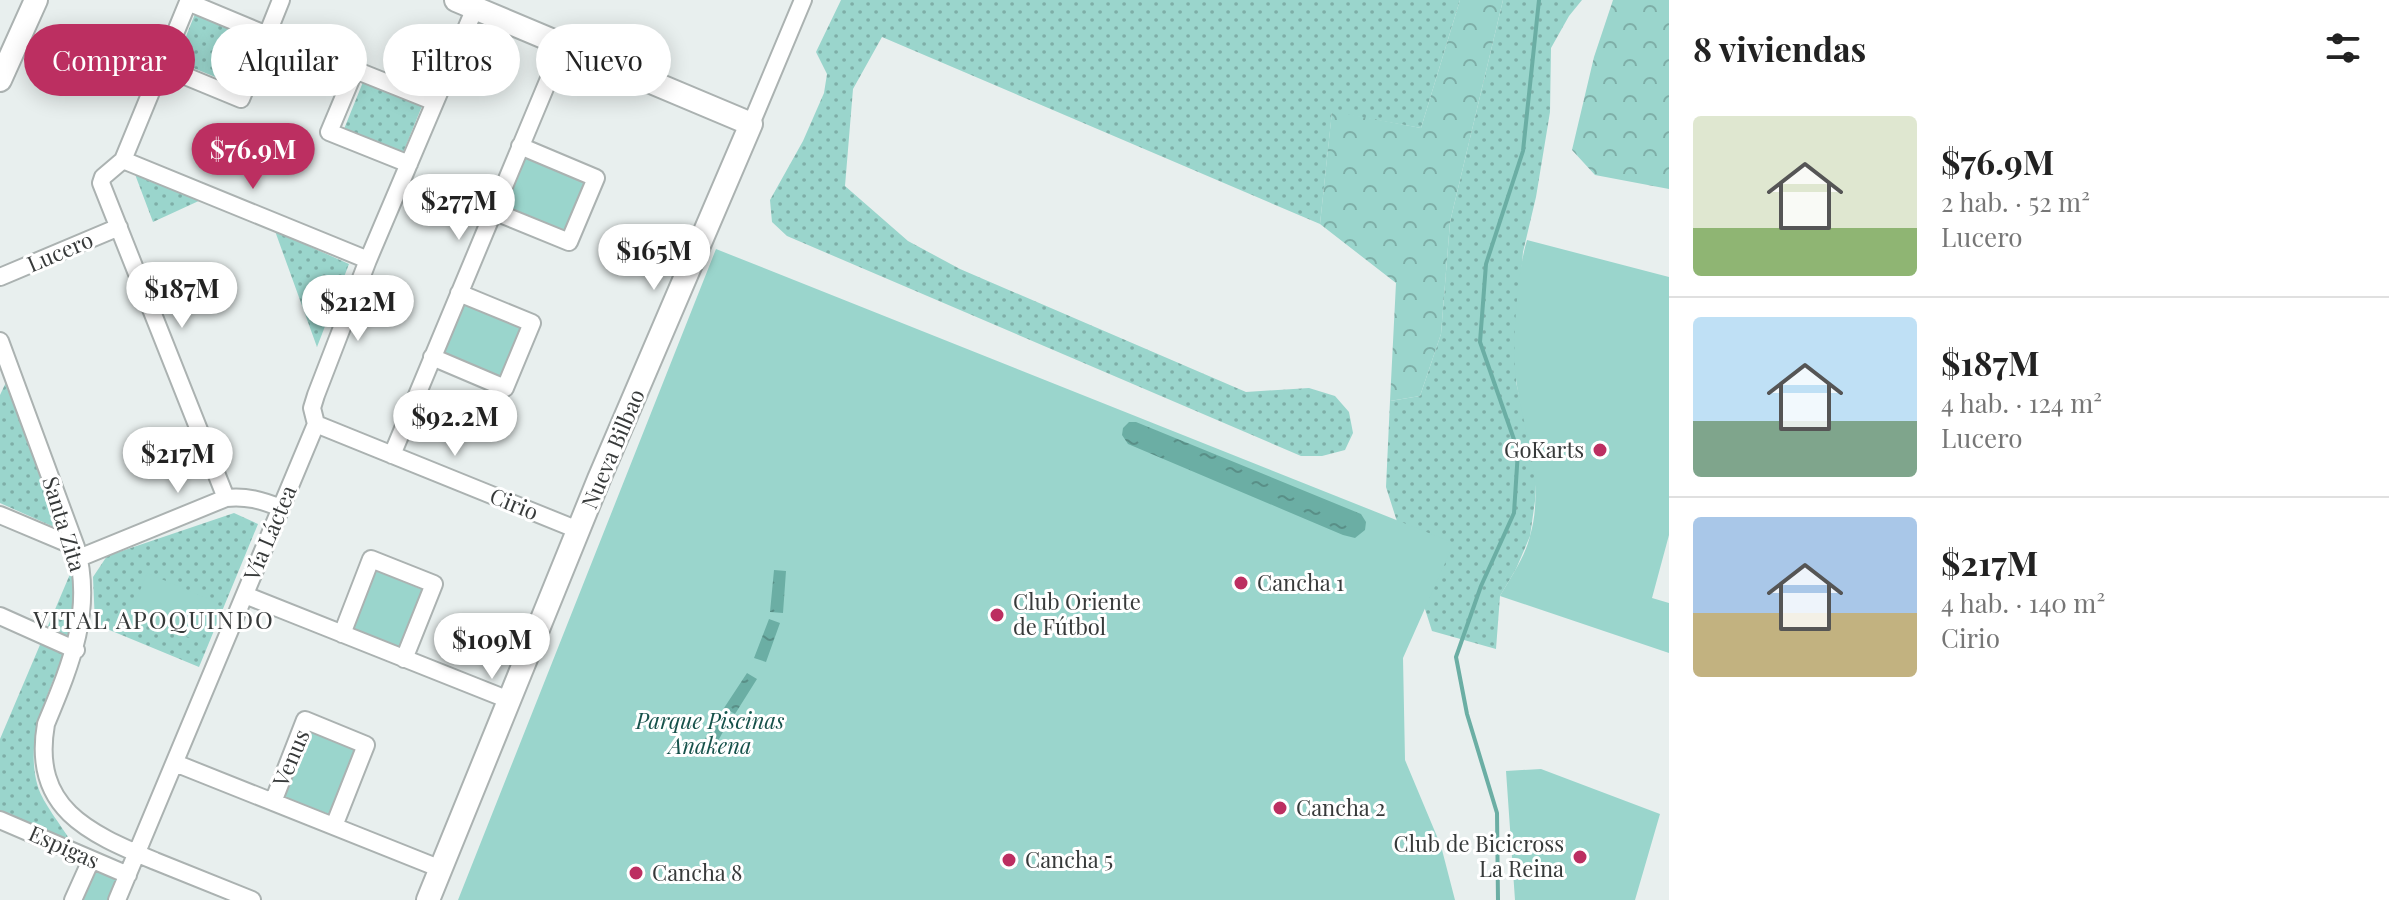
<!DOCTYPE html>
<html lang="es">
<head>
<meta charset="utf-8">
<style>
  :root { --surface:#fff; --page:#f2f2f2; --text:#222; --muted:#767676; --line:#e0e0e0; --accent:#bc2f61 }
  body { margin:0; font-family:"Playfair Display",serif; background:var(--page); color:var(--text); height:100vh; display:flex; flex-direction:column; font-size:30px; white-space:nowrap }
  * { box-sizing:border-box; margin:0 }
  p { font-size:26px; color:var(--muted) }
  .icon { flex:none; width:44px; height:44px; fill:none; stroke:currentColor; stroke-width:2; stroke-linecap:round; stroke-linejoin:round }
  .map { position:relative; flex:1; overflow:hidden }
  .drawer { display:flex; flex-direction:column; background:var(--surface); width:720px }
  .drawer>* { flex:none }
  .guide { position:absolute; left:24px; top:24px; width:760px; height:72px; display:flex; gap:16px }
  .price { position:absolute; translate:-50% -68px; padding:0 18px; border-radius:28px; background:#fff; color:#222; font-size:26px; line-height:52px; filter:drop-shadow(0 2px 4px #0008) }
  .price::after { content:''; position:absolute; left:50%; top:48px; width:24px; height:18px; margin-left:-12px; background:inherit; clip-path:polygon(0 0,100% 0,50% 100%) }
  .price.selected { background:var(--accent); color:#fff }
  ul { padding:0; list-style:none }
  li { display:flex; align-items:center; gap:24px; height:200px; padding:0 24px }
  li+li { border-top:2px solid var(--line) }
  li span { display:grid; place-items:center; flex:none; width:224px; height:160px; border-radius:8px; color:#555 }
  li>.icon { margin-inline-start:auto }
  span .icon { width:96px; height:96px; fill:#fffc; stroke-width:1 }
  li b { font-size:34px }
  h2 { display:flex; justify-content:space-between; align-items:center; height:96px; padding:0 24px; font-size:34px }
  .pill { padding:0 28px; border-radius:36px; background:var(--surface); box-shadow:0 4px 20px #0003; font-size:28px; line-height:72px }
  .pill.selected { background:var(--accent); color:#fff }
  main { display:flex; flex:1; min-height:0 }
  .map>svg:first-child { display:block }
  .grass { fill:url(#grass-dots) }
  .forest { fill:url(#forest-crowns) }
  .park { fill:#9ad5cc }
  .water { fill:url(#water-ripples) }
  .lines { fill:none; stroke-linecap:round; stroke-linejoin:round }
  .stream { stroke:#6baea4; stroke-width:4 }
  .street-casing { stroke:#abb2b1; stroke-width:20 }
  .secondary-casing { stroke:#abb2b1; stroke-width:26 }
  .street { stroke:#fff; stroke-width:16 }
  .secondary { stroke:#fff; stroke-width:22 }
  .poi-dot { fill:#bc2f61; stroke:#fff; stroke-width:3 }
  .labels { text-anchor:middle; stroke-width:6; stroke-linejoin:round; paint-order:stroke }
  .street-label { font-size:22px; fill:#373a3a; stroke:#fff }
  .poi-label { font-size:22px; fill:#373a3a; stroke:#fff; text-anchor:start }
  .park-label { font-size:22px; font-style:italic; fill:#16514a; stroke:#fff }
  .neighbourhood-label { font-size:24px; letter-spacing:2px; fill:#373a3a; stroke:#fff }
</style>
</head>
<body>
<main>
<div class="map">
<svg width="1669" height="900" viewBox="0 0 1669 900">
  <defs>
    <pattern id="grass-dots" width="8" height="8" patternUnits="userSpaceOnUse" patternTransform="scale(2)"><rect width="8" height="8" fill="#9ad5cc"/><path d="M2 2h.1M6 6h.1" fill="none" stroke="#7eaea7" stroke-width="1.8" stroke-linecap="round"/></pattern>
    <pattern id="forest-crowns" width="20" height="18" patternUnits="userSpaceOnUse" patternTransform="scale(2)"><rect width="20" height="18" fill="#9ad5cc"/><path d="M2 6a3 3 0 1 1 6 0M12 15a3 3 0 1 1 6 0" fill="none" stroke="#7eaea7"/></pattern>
    <pattern id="water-ripples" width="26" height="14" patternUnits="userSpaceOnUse" patternTransform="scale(2)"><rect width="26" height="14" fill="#6baea4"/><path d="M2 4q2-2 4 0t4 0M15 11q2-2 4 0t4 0" fill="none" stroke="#598f87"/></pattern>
  </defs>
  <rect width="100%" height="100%" fill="#e8efee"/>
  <path class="grass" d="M841,0H1460L1421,128L1332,112L1320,224L882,37L853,89L845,186L908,241L960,269L1246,392L1309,388L1335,396L1349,412L1353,433L1345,450L1322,456H1301L787,236L772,222L770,200L803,141L824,93L827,74L816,52Z
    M1503,0H1582L1569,16L1551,48L1550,112L1536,197L1523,252L1517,324L1516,382L1535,463V501L1530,536L1516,569L1500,596L1496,649L1432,631L1386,487L1390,401L1420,396L1441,334L1450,222Z
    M195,14L254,38L235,85L176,61Z
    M363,82L422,106L403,153L344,129Z
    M133,169L203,199L153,222Z
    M275,231L349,264L317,347Z
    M8,378L63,531L0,503V395Z
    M234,513L258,524L199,667L95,624L93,577L107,556Z
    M76,560C75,581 78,606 72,627C59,679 21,731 38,787C43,803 61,825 70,840L0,814V739Z"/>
  <path class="forest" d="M1460,0H1503L1450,222L1441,334L1420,396L1390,401L1396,283L1320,224L1332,111L1421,128Z
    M1613,0H1669V189L1595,175L1572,150L1594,57Z"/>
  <path class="park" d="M526,157L589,183L569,232L505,206Z
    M1527,240L1669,277V535L1652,598L1669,603V653L1500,596C1511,577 1525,557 1530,536C1545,484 1525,436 1517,386C1511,352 1517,272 1527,240Z
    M716,249L1454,543L1403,658L1405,760L1441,846L1455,900H458Z
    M460,303L522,327L502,377L440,353Z
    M372,569L428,592L401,655L346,632Z
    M147,573L216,602L200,642L131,613Z
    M308,730L360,750L334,816L282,796Z
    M1541,769L1660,814L1635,900H1515L1506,771Z
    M91,869L120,879L111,900H78Z"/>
  <path class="water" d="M1129,422H1136L1361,514L1366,522L1365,530L1355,538L1343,535L1128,444L1122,435L1123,428Z
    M774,570L786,571L783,613L770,612Z
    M769,619L780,623L766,662L754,658Z
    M747,673L757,679L735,714L724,708Z
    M720,711L731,717L711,754L700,748Z"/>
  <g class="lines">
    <path class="stream" d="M1498,900L1497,813L1467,714L1456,657L1481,586L1514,513L1518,451L1480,342L1486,264L1523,151L1539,0"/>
    <g class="street-casing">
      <path id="street" d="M161,66L241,99L267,35
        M751,124L803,0
        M123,160L368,260
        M409,164L329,132L355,70L435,102
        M493,211L569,242L596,178L520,146
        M0,277L119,227
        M0,341L76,547C94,611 70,666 46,724C31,809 89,833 155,861C187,874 219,887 252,900
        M432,357L505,388L532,323L459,293
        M316,424L578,530
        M392,455L563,45
        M226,498L101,183L103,177L123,160L188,2L267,35L281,0
        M0,515L76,547
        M79,558L226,498C247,496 261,500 281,508
        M245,595L509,700
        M0,616L76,650
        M342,634L371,559L434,584L404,659
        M175,763L441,869
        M273,802L305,720L366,745L334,826
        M0,820L128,875
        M73,900L91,860
        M117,900L316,424L312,408L316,395L368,260L475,8"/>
    </g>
    <g class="secondary-casing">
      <path id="secondary" d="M0,80L36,0
        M428,900L599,479L751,124L456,0"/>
    </g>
    <use href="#street" class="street"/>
    <use href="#secondary" class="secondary"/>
  </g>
  <g class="poi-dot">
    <circle cx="1600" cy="450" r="8"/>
    <circle cx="1241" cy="583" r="8"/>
    <circle cx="997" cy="615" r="8"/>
    <circle cx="1280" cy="808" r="8"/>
    <circle cx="1580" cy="857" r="8"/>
    <circle cx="1009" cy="860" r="8"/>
    <circle cx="636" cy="873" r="8"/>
  </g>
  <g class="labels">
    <g class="street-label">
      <text transform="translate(60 252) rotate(-23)" y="8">Lucero</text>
      <text transform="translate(613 449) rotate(-67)" y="8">Nueva Bilbao</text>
      <text transform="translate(514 504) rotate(22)" y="8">Cirio</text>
      <text transform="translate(64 524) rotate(73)" y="8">Santa Zita</text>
      <text transform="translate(270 533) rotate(-67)" y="8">Vía Láctea</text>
      <text transform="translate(291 758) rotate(-67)" y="8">Venus</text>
      <text transform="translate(64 847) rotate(24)" y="8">Espigas</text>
    </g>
    <g class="poi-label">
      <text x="1584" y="458" text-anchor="end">GoKarts</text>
      <text x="1257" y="591">Cancha 1</text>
      <text x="1013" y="610">Club Oriente<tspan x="1013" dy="25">de Fútbol</tspan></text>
      <text x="1296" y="816">Cancha 2</text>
      <text x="1564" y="852" text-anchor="end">Club de Bicicross<tspan x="1564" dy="25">La Reina</tspan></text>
      <text x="1025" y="868">Cancha 5</text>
      <text x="652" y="881">Cancha 8</text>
    </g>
    <g class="park-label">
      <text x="710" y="729">Parque Piscinas<tspan x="710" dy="25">Anakena</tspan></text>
    </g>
    <g class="neighbourhood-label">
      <text x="154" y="629">VITAL APOQUINDO</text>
    </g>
  </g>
</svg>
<b class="price selected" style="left:253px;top:191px">$76.9M</b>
<b class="price" style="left:459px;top:242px">$277M</b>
<b class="price" style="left:654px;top:292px">$165M</b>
<b class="price" style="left:182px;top:330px">$187M</b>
<b class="price" style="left:358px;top:343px">$212M</b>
<b class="price" style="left:455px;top:458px">$92.2M</b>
<b class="price" style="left:178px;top:495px">$217M</b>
<b class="price" style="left:492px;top:681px">$109M</b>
<div class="guide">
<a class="pill selected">Comprar</a>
<a class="pill">Alquilar</a>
<a class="pill">Filtros</a>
<a class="pill">Nuevo</a>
</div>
</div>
<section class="drawer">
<h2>8 viviendas<svg class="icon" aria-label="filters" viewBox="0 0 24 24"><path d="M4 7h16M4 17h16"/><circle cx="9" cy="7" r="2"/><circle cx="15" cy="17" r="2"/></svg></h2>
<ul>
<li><span style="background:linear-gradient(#dfe7d0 70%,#8fb573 0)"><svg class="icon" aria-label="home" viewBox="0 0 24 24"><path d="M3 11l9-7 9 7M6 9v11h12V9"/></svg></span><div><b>$76.9M</b><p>2 hab. · 52 m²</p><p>Lucero</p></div></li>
<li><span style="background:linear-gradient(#bfe0f5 65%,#7fa58c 0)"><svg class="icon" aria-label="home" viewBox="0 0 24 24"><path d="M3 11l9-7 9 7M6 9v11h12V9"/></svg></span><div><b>$187M</b><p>4 hab. · 124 m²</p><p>Lucero</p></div></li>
<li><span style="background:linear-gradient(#a9c7e8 60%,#c2b280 0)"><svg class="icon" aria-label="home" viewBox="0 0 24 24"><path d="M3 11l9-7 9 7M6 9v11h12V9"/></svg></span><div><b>$217M</b><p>4 hab. · 140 m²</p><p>Cirio</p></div></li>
</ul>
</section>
</main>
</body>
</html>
